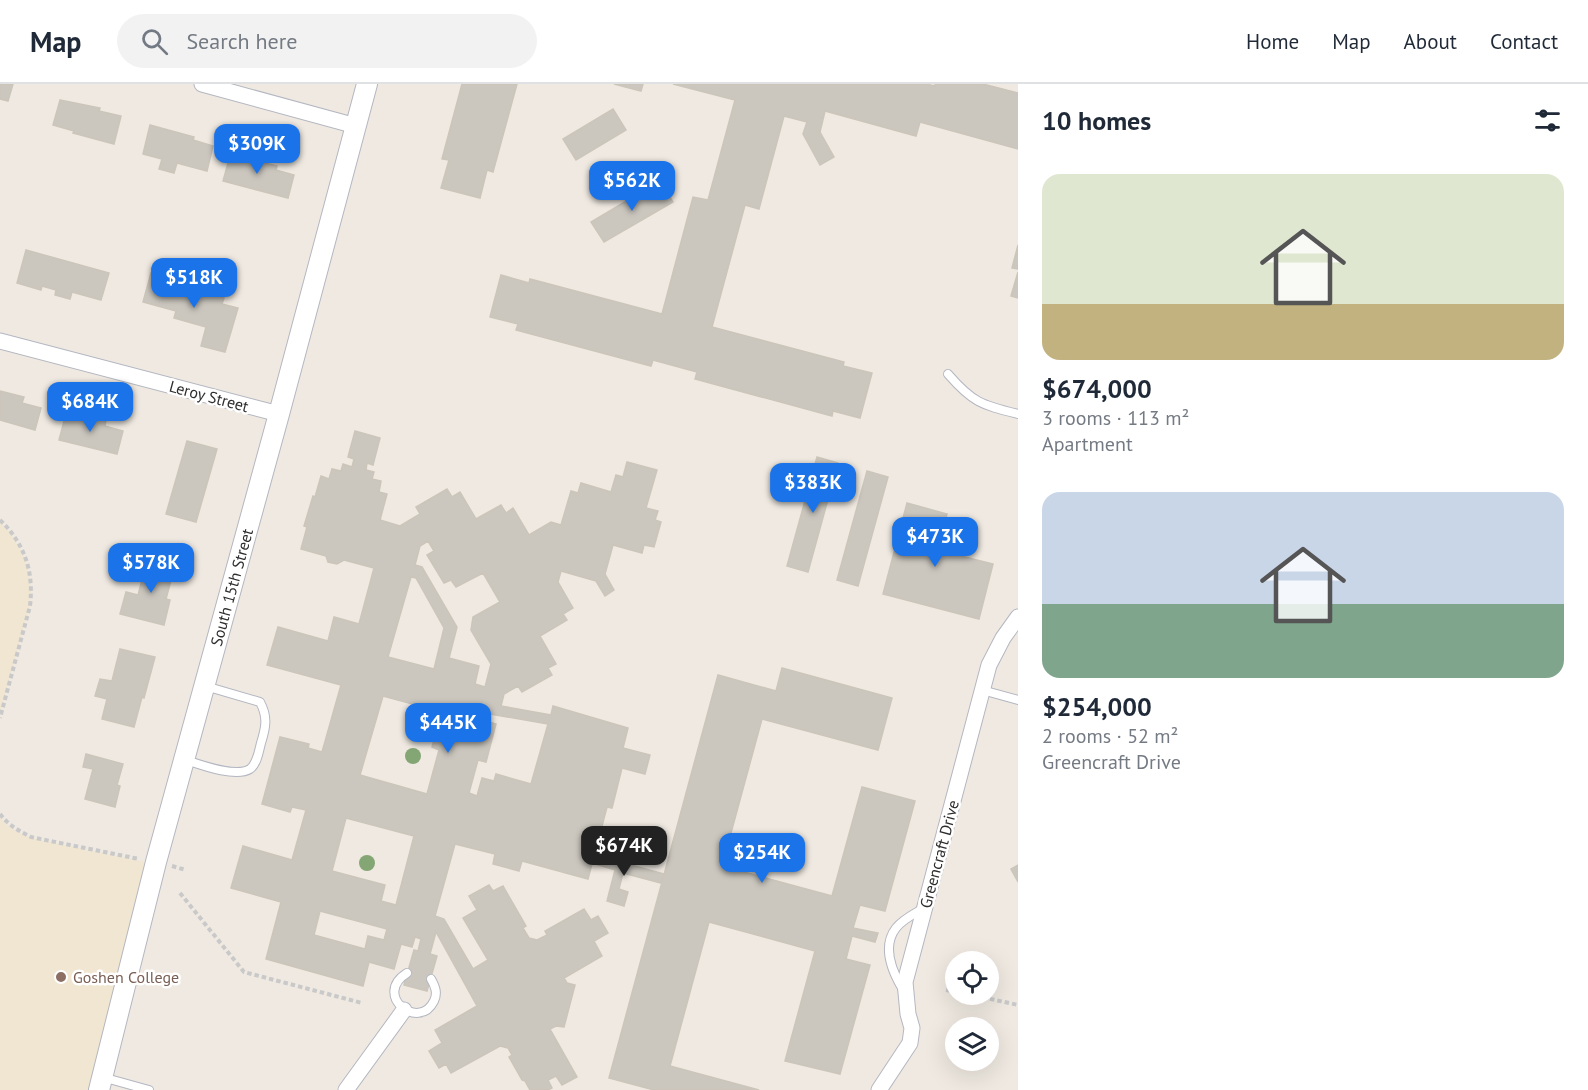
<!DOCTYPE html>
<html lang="en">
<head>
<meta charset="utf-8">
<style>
  :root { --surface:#fff; --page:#f2f2f3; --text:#1f2937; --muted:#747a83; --line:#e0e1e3; --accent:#1a73e8 }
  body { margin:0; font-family:"PT Sans",sans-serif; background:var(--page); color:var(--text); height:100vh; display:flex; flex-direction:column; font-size:22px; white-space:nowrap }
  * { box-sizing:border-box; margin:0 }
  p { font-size:20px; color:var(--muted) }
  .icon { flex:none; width:33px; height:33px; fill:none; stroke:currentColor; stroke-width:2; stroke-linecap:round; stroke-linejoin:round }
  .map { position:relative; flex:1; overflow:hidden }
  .panel { display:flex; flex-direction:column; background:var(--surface); width:570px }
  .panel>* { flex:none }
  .controls { position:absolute; left:945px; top:867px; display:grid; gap:12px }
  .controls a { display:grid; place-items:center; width:54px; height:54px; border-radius:50%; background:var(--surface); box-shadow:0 6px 24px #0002; font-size:30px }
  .price { position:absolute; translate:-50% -51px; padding:0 14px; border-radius:12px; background:var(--accent); color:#fff; font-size:20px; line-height:39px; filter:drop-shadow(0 2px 3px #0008) }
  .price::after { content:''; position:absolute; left:50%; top:36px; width:18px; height:14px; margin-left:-9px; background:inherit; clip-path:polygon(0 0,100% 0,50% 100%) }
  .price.current { background:#222; color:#fff }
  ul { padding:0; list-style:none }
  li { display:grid; align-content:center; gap:12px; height:318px; padding:0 24px }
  li span { display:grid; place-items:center; height:186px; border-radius:18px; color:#555 }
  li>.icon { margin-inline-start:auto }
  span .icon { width:108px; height:108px; fill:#fffc; stroke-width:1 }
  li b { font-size:26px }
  h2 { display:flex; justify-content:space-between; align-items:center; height:72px; padding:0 24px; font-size:26px }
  header { display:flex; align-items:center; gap:36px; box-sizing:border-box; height:84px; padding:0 30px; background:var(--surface); border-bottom:2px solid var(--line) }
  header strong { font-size:28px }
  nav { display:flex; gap:33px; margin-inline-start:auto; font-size:21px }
  .search { width:420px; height:54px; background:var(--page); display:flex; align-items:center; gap:15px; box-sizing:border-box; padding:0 21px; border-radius:33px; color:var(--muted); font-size:22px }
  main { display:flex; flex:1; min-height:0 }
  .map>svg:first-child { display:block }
  .education { fill:#f0e6d1 }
  .building { fill:#cbc7bf; stroke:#cbc5ba; stroke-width:1.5; fill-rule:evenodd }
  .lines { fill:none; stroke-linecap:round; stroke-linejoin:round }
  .service-casing { stroke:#b4b7c1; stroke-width:10 }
  .minor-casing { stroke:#b4b7c1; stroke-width:17 }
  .tertiary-casing { stroke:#b4b7c1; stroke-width:22 }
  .path { stroke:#c9c9c9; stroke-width:4; stroke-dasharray:4.5 3; stroke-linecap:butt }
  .service { stroke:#fff; stroke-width:8 }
  .minor { stroke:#fff; stroke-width:15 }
  .tertiary { stroke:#fff; stroke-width:20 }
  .tree { fill:#84a574 }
  .education-dot { fill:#8d6e63; stroke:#fff; stroke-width:2 }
  .labels { text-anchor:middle; stroke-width:5; stroke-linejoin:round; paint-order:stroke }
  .street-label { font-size:16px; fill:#2e2e2e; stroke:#fff }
  .education-label { font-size:16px; fill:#785e54; stroke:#fff; text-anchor:start }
</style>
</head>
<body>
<header>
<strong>Map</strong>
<div class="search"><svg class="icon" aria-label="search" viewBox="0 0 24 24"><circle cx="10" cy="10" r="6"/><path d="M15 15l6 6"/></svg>Search here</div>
<nav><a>Home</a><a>Map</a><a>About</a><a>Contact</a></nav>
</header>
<main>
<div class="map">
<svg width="1018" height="1006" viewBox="0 0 1018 1006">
  <rect width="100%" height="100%" fill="#efe9e1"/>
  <path class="education" d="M0,438L9,447L26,476L31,507L29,524L0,629Z
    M0,733L5,740L19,749L31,754L154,780L90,1006H0Z"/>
  <path class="building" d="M0,0H13L8,17L0,15Z
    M462,0H517L493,88L487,86L480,114L441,104L449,76L442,75Z
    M614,0H643L641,7Z
    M673,0H926L935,2V0H983L1018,9V65L920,38L916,52L825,27L820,48L834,73L820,81L803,50L807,38L784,32L759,125L745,121L712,243L844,278L843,282L872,289L860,334L833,327L832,332L695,295L697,288L653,276L651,282L516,246L518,240L490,233L501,191L529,199L530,195L662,230L693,113L708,116L735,16Z
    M60,16L100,24L99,27L121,32L114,60L73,49L74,47L53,41Z
    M613,25L626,46L576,76L563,55Z
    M150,41L194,53L193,56L213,62L207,87L177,79L174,89L159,85L162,75L143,70Z
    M232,65L262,74L261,78L277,82L276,86L294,91L288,114L223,97Z
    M660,97L673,118L604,158L591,138Z
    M1018,161V185L1012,184Z
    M26,166L109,189L101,216L72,208L70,215L55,211L56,206L42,202L41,206L17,199Z
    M1018,188V214L1011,212Z
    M151,189L185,198L183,203L224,214L222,220L238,224L225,268L201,262L206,243L174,234L176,227L143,218Z
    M0,307L24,313L22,319L41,324L35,346L0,336Z
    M67,326L106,336L105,342L123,347L117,370L59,356Z
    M355,347L380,354L373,381L367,379L366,386L374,388L372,395L381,397L379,408L387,410L380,436L400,442L420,430L416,423L447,405L452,413L460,408L476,435L501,421L506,429L513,424L529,451L551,438L561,441L571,407L578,409L581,399L611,408L616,391L623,393L627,378L657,386L646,424L658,427L655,436L661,438L654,463L644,461L642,469L613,461L605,490L614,506L605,512L596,497L561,487L558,498L573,524L563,530L567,536L540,552L556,580L548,584L552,591L522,608L518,602L504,610L501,622L551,631L553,622L628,644L623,664L650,671L645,690L622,684L612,724L607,723L588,795L522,777L519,787L493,780L495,770L455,760L435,832L444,835L473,885L488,876L463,834L477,826L469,812L489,801L493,807L503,802L526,842L523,844L529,854L537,856L547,851L545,847L584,825L591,836L598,832L608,849L594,857L602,872L564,894L567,899L575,901L564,943L556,942L550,945L577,993L562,1001L556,992L548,996L552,1004L548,1006H530L525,997L522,996L509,973L512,971L508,964L500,962L451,989L446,980L439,984L429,967L442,959L435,946L477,922L436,848L430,870L437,872L427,907L404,901L414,866L418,867L421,855L415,853L412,863L401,860L394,885L369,878L363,902L266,875L281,818L231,804L243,762L292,776L306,726L292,723L290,728L262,720L280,653L309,660L308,664L322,668L341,601L267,581L278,543L328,557L334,533L359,540L374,484L344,476L337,480L328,478L326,472L301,465L307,443L304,442L313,412L315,413L321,392L329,395L332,385L341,387L343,380L352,383L354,375L348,373ZM428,457L434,467L427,471L444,499L451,496L456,503L483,489L500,518L473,533L471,546L491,580L485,603L475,600L479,582L449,574L457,543L422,483L415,481L420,462ZM411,493L416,494L444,544L434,585L388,573ZM383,612L442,628L432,663L439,666L427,710L360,691ZM490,630L548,640L531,700L496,690L494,697L482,694L477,712L469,709L478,676L486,678L496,640L489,638ZM346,734L414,752L396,821L381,817L385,801L332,787ZM320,827L387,845L384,856L368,852L365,865L314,851Z
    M187,357L217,365L196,438L166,430Z
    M817,373L838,379L808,488L787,482Z
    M867,387L888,393L858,502L837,496Z
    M907,419L947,430L937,466L993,480L979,535L883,510Z
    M148,474L175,481L166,515L170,516L164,541L120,530L126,508L138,511Z
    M120,565L155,573L144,614L142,613L134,643L102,635L107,615L95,612L100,595L112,597Z
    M782,584L892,614L878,666L762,635L722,782L832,812L862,703L915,717L885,827L860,821L853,844L878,849L875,858L852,852L846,875L870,881L840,990L785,977L815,867L709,838L670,982L759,1006H654L609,994L718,591L776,607Z
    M86,670L123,680L117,701L120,702L115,723L85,715L93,685L83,683Z
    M595,771L664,790L661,799L623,789L619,805L628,808L624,822L607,817L615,786L592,779Z
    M1018,781V798L1011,785Z"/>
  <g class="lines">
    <g class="service-casing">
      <path id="service" d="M948,290C973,319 982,321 1018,330
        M982,606L1018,616
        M186,676C201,681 236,694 250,685C257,680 259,667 261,659C266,643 268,633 260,618L205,602
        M407,889C372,911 419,948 434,917C438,909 435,902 431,895
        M902,904C892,887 882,862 896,844C903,835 914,830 924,824
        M102,993L149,1006"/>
    </g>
    <g class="minor-casing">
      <path id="minor" d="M202,0L356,42
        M0,257L279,330
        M346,1006L404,926
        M879,1006L910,959L912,944L908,930L905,898L989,581L1003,554L1018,533"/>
    </g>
    <g class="tertiary-casing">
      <g id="tertiary">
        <path id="s1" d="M99,1006L156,778L279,330L367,0"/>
      </g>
    </g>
    <path class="path" d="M0,436C25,460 34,488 30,522L0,634
      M0,730C8,741 19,747 31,753L139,775
      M172,782L186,786
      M180,809L244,888L362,919
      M946,906L956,908
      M968,910L1018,921"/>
    <use href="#service" class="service"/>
    <use href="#minor" class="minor"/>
    <use href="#tertiary" class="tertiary"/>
  </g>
  <g class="tree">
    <circle cx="413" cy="672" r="8"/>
    <circle cx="367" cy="779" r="8"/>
  </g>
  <circle class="education-dot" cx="61" cy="893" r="6"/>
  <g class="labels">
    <g class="street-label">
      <text transform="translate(209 312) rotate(15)" y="6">Leroy Street</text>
      <text dy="6" stroke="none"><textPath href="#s1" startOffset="520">South 15th Street</textPath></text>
      <text transform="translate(939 770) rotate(-75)" y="6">Greencraft Drive</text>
    </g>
    <g class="education-label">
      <text x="73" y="899">Goshen College</text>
    </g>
  </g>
</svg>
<div class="controls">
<a><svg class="icon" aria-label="locate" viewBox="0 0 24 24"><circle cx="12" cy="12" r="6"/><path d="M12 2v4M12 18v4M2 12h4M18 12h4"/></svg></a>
<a><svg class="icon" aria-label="layers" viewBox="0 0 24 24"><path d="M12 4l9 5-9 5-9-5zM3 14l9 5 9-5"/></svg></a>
</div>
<b class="price" style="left:257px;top:91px">$309K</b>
<b class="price" style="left:632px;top:128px">$562K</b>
<b class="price" style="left:194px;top:225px">$518K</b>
<b class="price" style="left:90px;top:349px">$684K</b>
<b class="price" style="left:813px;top:430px">$383K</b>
<b class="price" style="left:935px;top:484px">$473K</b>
<b class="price" style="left:151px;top:510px">$578K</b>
<b class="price" style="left:448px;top:670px">$445K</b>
<b class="price current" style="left:624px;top:793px">$674K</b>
<b class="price" style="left:762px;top:800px">$254K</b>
</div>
<section class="panel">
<h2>10 homes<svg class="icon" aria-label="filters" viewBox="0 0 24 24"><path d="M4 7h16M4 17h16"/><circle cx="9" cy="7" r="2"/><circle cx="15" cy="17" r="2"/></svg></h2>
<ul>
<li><span style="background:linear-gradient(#dfe7d0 70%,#c2b280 0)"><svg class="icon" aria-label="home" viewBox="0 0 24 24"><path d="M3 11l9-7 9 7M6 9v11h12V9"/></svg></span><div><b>$674,000</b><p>3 rooms · 113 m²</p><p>Apartment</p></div></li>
<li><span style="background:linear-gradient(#c9d6e8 60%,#7fa58c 0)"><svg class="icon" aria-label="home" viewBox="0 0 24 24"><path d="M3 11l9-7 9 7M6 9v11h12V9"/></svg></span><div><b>$254,000</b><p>2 rooms · 52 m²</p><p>Greencraft Drive</p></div></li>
</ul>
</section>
</main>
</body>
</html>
